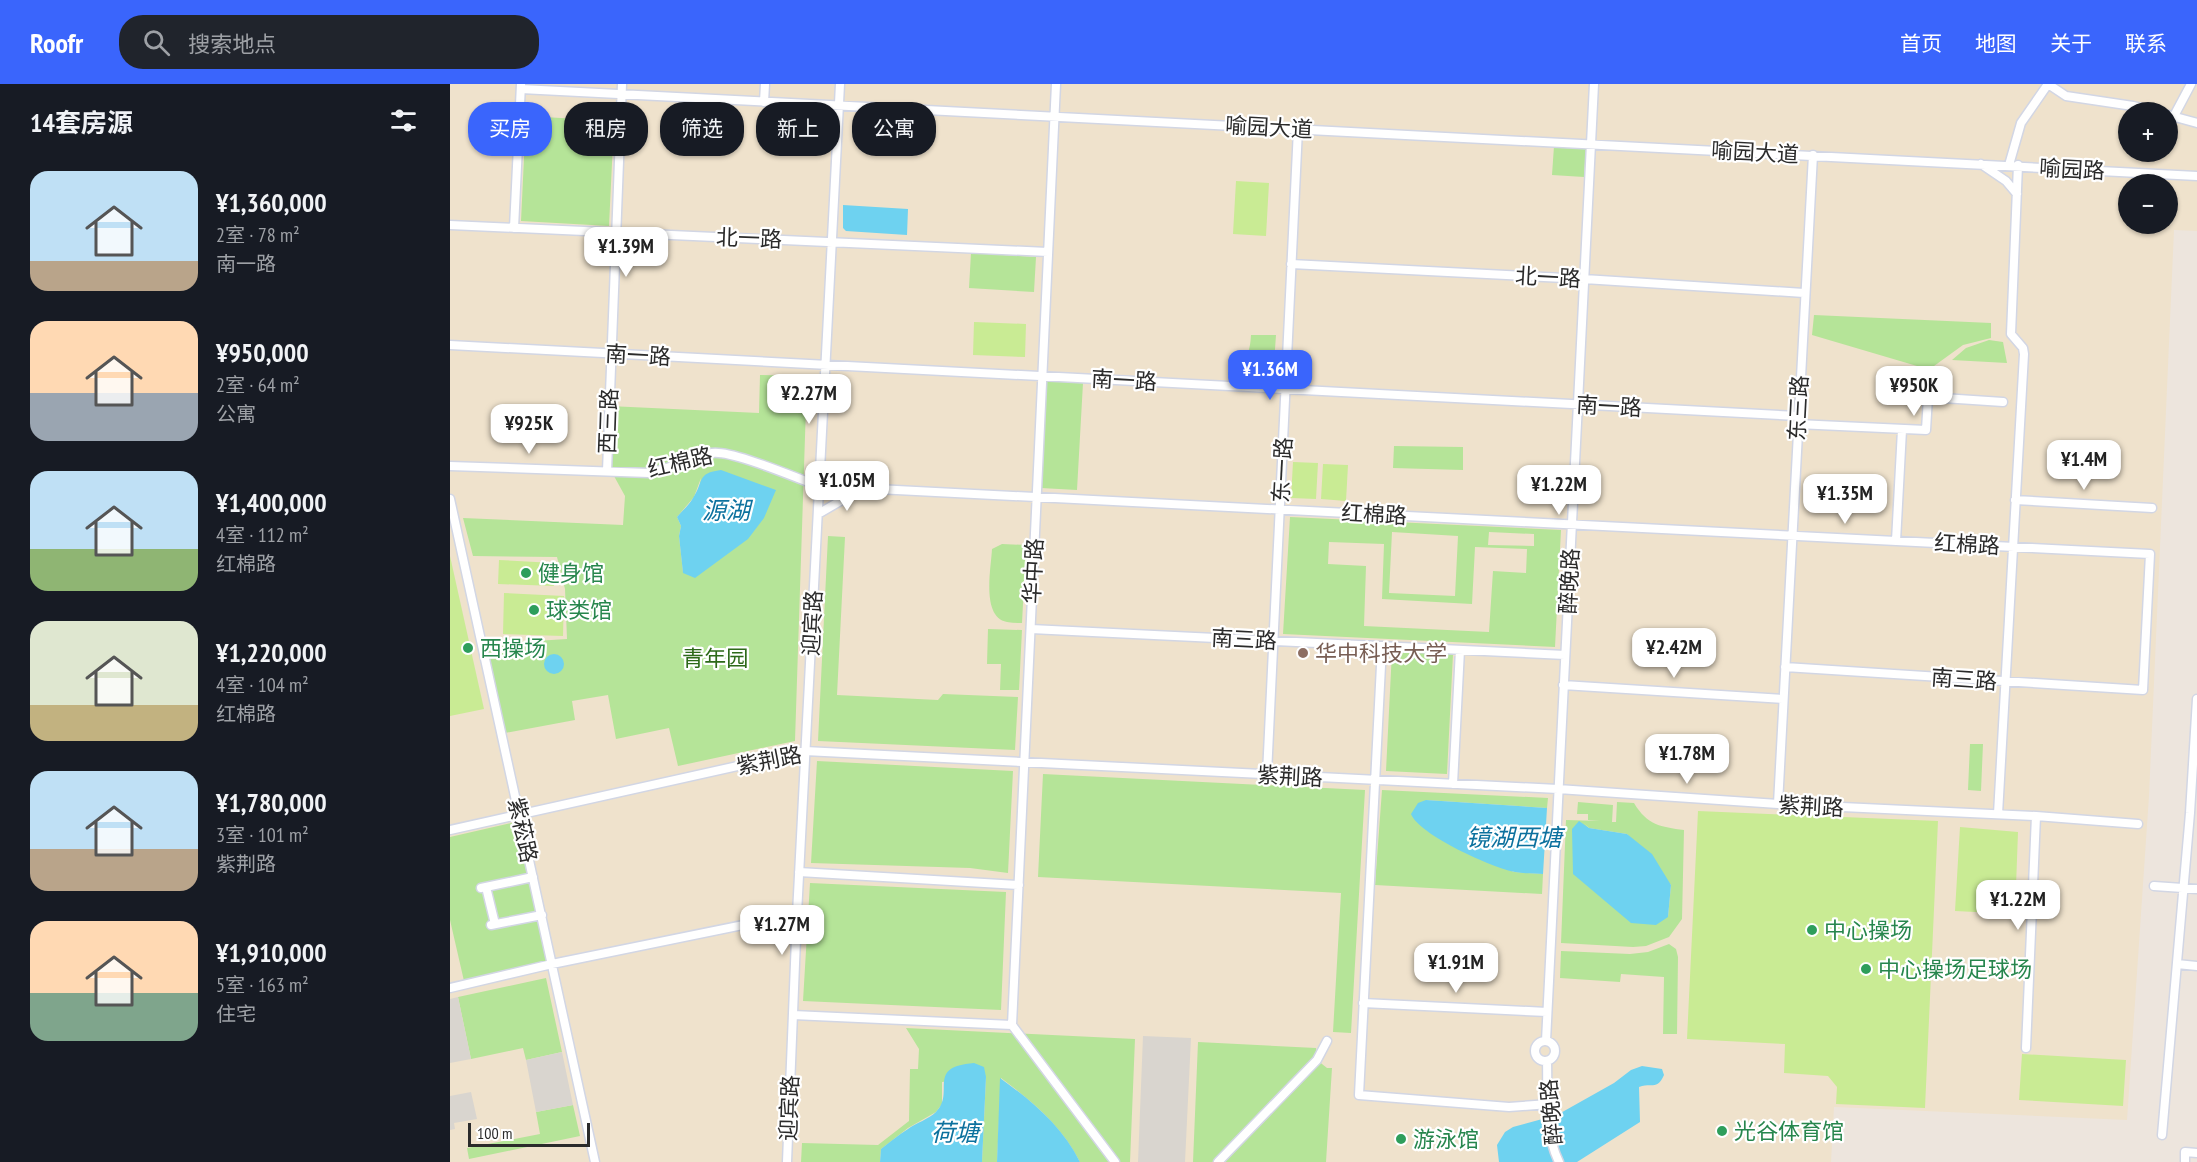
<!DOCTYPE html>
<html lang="zh">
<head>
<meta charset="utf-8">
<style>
  :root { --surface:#171b24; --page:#20242c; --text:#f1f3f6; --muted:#9ea1a6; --accent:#3a65fc }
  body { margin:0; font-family:"PT Sans Narrow","Noto Sans SC",sans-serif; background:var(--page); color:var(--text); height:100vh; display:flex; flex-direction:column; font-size:22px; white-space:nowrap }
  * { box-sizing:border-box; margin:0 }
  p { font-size:20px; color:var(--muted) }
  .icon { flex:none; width:33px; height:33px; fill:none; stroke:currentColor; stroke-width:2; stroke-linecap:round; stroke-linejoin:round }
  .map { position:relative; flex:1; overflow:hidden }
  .sheet { display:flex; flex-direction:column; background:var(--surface); width:450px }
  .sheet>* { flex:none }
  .hud { position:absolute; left:18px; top:18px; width:570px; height:54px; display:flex; gap:12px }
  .buttons { position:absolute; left:1668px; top:18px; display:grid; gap:12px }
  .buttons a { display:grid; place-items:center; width:60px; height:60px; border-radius:50%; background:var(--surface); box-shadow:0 2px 4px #0004; font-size:30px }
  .scale { position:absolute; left:18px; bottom:15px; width:122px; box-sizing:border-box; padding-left:6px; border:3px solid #2b2b2b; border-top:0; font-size:16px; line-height:21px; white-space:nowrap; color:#2b2b2b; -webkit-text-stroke:4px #fff; paint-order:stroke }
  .price { position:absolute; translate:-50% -51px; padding:0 14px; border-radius:12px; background:#fff; color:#222; font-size:20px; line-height:39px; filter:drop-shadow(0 2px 3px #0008) }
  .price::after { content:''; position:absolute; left:50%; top:36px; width:18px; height:14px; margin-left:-9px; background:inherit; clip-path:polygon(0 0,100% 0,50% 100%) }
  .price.active { background:var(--accent); color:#fff }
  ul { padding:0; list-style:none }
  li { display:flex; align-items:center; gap:18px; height:150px; padding:0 30px }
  li span { display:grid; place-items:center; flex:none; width:168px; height:120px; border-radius:18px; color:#555 }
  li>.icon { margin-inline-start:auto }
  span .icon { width:72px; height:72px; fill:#fffc; stroke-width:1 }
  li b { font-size:26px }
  h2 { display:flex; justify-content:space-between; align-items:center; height:72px; padding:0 30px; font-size:26px }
  .pill { padding:0 21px; border-radius:24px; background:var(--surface); box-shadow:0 2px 4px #0004; font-size:21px; line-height:54px }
  .pill.active { background:var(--accent); color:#fff }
  header { display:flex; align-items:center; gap:36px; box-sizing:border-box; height:84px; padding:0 30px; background:var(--accent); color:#fff }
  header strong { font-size:28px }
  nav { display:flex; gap:33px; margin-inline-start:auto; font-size:21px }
  .search { width:420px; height:54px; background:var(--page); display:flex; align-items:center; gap:15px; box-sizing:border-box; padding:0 21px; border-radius:24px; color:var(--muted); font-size:22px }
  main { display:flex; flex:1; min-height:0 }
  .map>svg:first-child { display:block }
  .education { fill:#efe2cc; fill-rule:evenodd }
  .green { fill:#b5e498; fill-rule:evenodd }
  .pitch { fill:#c9eb94 }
  .plaza { fill:#d9d5cf }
  .water { fill:#6ed2f0 }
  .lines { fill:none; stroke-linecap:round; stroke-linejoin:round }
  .minor-casing { stroke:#d2d6e4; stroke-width:11 }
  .minor { stroke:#fff; stroke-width:8 }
  .leisure-dot { fill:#2e9e5b; stroke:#fff; stroke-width:2 }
  .education-dot { fill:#8d6e63; stroke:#fff; stroke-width:2 }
  .labels { text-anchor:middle; stroke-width:4.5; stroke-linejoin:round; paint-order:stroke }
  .street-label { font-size:22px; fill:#2b2b2b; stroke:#fff }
  .leisure-label { font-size:22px; fill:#27864d; stroke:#fff; text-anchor:start }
  .education-label { font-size:22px; fill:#785e54; stroke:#fff; text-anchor:start }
  .park-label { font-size:22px; fill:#2d6919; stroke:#fff }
  .water-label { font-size:24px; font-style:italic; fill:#0c719e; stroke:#fff }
</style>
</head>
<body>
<header>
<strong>Roofr</strong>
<div class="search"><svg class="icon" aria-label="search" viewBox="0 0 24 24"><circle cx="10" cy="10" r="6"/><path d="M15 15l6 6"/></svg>搜索地点</div>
<nav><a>首页</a><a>地图</a><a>关于</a><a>联系</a></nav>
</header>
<main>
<section class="sheet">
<h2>14套房源<svg class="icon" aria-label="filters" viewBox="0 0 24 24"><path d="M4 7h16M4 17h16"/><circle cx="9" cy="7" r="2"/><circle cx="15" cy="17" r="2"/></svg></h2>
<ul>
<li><span style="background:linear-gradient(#bfe0f5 75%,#b9a48a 0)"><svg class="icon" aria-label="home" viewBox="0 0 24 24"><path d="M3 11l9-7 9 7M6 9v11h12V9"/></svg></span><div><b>¥1,360,000</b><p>2室 · 78 m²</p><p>南一路</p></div></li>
<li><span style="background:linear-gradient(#ffd9b3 60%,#9aa5b1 0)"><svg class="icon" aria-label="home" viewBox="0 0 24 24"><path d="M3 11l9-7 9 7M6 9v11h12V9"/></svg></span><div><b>¥950,000</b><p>2室 · 64 m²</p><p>公寓</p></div></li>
<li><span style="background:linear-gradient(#bfe0f5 65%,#8fb573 0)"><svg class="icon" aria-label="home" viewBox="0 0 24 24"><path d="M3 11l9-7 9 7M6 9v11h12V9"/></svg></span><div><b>¥1,400,000</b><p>4室 · 112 m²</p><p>红棉路</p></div></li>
<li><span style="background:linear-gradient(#dfe7d0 70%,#c2b280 0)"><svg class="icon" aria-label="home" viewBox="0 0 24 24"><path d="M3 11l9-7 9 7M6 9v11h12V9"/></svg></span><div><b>¥1,220,000</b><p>4室 · 104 m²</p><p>红棉路</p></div></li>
<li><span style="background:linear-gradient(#bfe0f5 65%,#b9a48a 0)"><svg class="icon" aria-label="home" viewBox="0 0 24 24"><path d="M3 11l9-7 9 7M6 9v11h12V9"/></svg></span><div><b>¥1,780,000</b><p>3室 · 101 m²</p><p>紫荆路</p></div></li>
<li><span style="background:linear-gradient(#ffd9b3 60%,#7fa58c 0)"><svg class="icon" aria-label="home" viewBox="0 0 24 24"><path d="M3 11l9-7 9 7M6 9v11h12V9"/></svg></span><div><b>¥1,910,000</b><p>5室 · 163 m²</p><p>住宅</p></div></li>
</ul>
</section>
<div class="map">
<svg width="1747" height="1078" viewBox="0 0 1747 1078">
  <rect width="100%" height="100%" fill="#ede5dd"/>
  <path class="education" d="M0,0H1747V147L1724,146L1699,712L1677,1036L1384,1023L1381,1078H0ZM1678,28H1718V68H1678ZM1678,100H1718V140H1678Z"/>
  <path class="green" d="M76,32L164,37L159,142L71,137Z
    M1104,62L1136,63L1134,93L1102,91Z
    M521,169L586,173L584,208L519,204Z
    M1364,231L1541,239V254L1513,261L1484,282H1467L1362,251Z
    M801,251H826L823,293L778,291V288C796,280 800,269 801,251Z
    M1539,256L1553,258L1557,279L1502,276L1516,264Z
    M310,291L357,292L345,657L228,682L219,644L166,655L158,611L122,617L125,636L55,649L37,560L117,555L115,505L107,473L23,472L13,434L173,441L175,412L159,383V322L309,329ZM251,394L233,488L229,452L231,442L227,433L244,413Z
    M596,296L633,299L627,406L591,404Z
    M944,362L1013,363V386L943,384Z
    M840,433L1111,446L1105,563L833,550ZM942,448L1008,452L1005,512L939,509ZM1039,448L1084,450V462L1038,461ZM879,458L934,460L932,515L1022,520L1025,463L1077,465L1076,489L1043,487L1039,548L914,542L916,482L878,480Z
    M378,452L395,453L387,611L488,616L493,610L568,613L565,666L368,657Z
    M552,460L576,461L572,539C567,539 562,539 557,538C531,533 541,485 542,465Z
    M538,545L572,546L569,606H550L551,580H537Z
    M942,567L1003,570L997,690L936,687Z
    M1520,660H1533L1531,707L1518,706Z
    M367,677L563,687L558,789L520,784L361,779Z
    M593,690L915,706L901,949L883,948L891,809L588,793Z
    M932,706L1098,714L1097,724L976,716L1047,781L1064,788L1093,790L1092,810L925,801Z
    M1128,718L1163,721L1162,738H1166L1167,718L1184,719C1197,741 1211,743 1234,746L1232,835L1219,853L1196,862L1183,863L1111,859L1116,736L1150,737L1138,736V730H1127ZM1134,739L1139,744L1177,750L1221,801L1218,833Z
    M66,738L99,878L14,897L0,836V753Z
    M360,799L556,808L551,926L353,917Z
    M1219,860L1226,865L1228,873L1227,950H1213L1214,893L1171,890L1170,898L1110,894L1111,867L1180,870L1198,868Z
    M96,894L112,968L76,976L73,964L21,975L8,913Z
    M456,944L685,955L680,1078H630C612,1042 582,1017 551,994L547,1078H532L536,993L492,998V1020L486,1028L458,1044L431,1065L430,1078H351L352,1059L428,1061L459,1037L460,985H468L469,965Z
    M748,958L866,964L867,976L877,984H882L876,1078H743Z
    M123,1021L130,1052L19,1075L17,1064L90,1050L86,1028Z"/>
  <path class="pitch" d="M786,97L819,99L816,152L783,150Z
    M524,238L576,240L575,273L523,271Z
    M843,378L868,379L866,415L841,414Z
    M873,380L898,381L896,417L871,415Z
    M0,472L34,625L0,632Z
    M49,476L104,479V502L48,500Z
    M54,509L114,512L113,552L53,550Z
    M1248,727L1488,737L1475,1024L1386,1020L1387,1003L1378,992L1334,989L1335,960L1237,955Z
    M1510,743L1568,748L1565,830L1505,827Z
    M1572,970L1676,976L1673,1022L1569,1016Z"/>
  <path class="plaza" d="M8,913L21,975L0,979V915Z
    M693,952L741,954L735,1078H688Z
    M112,968L123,1021L86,1028L76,976Z
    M21,1008L27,1035L4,1039L5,1045L0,1046V1012Z"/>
  <path class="water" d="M393,121L458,125L457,151L396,147L393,144Z
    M271,386L326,406L314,434L298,455L245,494L233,489L229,452L231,442L227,433C232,427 239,421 243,414C254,398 246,389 271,386Z
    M94 580a10 10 0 1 1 20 0a10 10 0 1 1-20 0Z
    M976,716L1097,724L1093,790C1084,789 1074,790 1065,788C1043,784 969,751 961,730L968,719Z
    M1129,737L1139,744L1177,750L1202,770L1221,801L1218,833L1206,841L1181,839L1123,790L1122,745Z
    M524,979L534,983L536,993L532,1078H430L431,1065C440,1058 448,1051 458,1045C466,1039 479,1035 486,1028C506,1008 475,983 524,979Z
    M1192,982L1212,985L1214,991C1207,1007 1202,998 1189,1003L1190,1038L1127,1078H1049L1047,1061L1055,1048L1063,1043L1107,1031L1164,999L1181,986Z
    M550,994C582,1017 612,1042 630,1078H547Z"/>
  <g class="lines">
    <g class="minor-casing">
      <path id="minor" d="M1598,0L1616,12L1683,22L1710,28
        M71,5L1747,92
        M314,18L315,0
        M1718,31L1747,39
        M1724,32L1741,0
        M1531,80L1556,97L1567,110
        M1559,81L1571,39L1598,0
        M0,141L598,168
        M64,144L71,0
        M841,180L1134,195L1354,209
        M0,261L1347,332
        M1347,340L1476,346L1478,313L1553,318
        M0,382L199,389C221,385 240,373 262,369C282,366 346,394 369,402L1700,470L1693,606L1335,583
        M157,387L172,0
        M0,415L145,1078
        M1565,416L1702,424
        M368,430L411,405
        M1446,457L1452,346
        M581,545L1115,571
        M932,562L909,1011L1059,1023L1099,1020
        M1113,601L1333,615
        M817,690L848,45
        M1003,700L1010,566
        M1328,720L1363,71
        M1548,730L1574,270L1573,264L1561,250L1568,81
        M0,746L355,667L1108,705L1328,720L1586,732L1688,740
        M349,788L569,801
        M1704,802L1747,805
        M36,803L45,840
        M31,804L83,793
        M41,841L92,831
        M1727,880L1747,882
        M0,904L102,880L347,830
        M913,919L1097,928
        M343,931L562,941
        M562,941L606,0
        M562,941L665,1078
        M1096,957L1144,0
        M1085 967a10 10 0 1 1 20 0a10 10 0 1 1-20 0Z
        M1576,964L1586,732
        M1097,977C1098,1010 1094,1048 1109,1078
        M1712,1051L1740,729L1747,615
        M337,1078L347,830L390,0
        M768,1078L867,976L877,957
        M1735,1078V1068L1747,1069"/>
    </g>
    <use href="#minor" class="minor"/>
  </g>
  <g class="leisure-dot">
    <circle cx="76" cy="489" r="6"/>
    <circle cx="84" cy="526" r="6"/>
    <circle cx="18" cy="564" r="6"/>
    <circle cx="1362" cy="846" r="6"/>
    <circle cx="1416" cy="885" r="6"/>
    <circle cx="1272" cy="1047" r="6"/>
    <circle cx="951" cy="1055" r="6"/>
  </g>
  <circle class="education-dot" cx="853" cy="569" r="6"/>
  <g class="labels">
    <g class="street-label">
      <text transform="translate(819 43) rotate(3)" y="8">喻园大道</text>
      <text transform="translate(1305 68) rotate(3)" y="8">喻园大道</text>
      <text transform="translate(1622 85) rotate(3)" y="8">喻园路</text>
      <text transform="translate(299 154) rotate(2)" y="8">北一路</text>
      <text transform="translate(1098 193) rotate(3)" y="8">北一路</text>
      <text transform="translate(188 271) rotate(3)" y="8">南一路</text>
      <text transform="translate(674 296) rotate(3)" y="8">南一路</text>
      <text transform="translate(1159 322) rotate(3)" y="8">南一路</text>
      <text transform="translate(1348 324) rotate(-87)" y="8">东三路</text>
      <text transform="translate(158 337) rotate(-88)" y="8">西三路</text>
      <text transform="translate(230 378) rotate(-13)" y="8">红棉路</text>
      <text transform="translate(832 386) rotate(-87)" y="8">东一路</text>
      <text transform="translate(924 430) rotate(3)" y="8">红棉路</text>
      <text transform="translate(1517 460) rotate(3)" y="8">红棉路</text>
      <text transform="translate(583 487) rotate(-87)" y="8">华中路</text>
      <text transform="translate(1119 497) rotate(-87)" y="8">醉晚路</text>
      <text transform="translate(362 539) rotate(-87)" y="8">迎宾路</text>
      <text transform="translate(794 555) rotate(3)" y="8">南三路</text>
      <text transform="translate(1514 595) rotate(4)" y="8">南三路</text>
      <text transform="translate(319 676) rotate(-11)" y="8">紫荆路</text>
      <text transform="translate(840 692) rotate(3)" y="8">紫荆路</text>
      <text transform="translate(1361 722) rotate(3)" y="8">紫荆路</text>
      <text transform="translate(73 746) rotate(78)" y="8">紫菘路</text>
      <text transform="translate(339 1024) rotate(-88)" y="8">迎宾路</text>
      <text transform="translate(1101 1028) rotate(-95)" y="8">醉晚路</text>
    </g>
    <g class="leisure-label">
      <text x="88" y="497">健身馆</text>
      <text x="96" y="534">球类馆</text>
      <text x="30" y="572">西操场</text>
      <text x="1374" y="854">中心操场</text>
      <text x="1428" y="893">中心操场足球场</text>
      <text x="1284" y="1055">光谷体育馆</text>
      <text x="963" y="1063">游泳馆</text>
    </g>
    <g class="education-label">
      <text x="865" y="577">华中科技大学</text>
    </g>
    <g class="park-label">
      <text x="265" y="582">青年园</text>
    </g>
    <g class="water-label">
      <text x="276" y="435">源湖</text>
      <text x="1064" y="762">镜湖西塘</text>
      <text x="505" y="1057">荷塘</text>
    </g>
  </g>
</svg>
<div class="buttons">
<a>+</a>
<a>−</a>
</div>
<div class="scale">100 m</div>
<b class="price" style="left:176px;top:194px">¥1.39M</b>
<b class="price active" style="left:820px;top:317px">¥1.36M</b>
<b class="price" style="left:1464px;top:333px">¥950K</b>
<b class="price" style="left:359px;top:341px">¥2.27M</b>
<b class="price" style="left:79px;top:371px">¥925K</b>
<b class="price" style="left:1634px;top:407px">¥1.4M</b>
<b class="price" style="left:397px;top:428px">¥1.05M</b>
<b class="price" style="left:1109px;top:432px">¥1.22M</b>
<b class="price" style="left:1395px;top:441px">¥1.35M</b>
<b class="price" style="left:1224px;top:595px">¥2.42M</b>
<b class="price" style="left:1237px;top:701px">¥1.78M</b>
<b class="price" style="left:1568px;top:847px">¥1.22M</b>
<b class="price" style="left:332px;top:872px">¥1.27M</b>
<b class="price" style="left:1006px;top:910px">¥1.91M</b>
<div class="hud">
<a class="pill active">买房</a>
<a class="pill">租房</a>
<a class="pill">筛选</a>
<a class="pill">新上</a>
<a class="pill">公寓</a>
</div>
</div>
</main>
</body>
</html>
